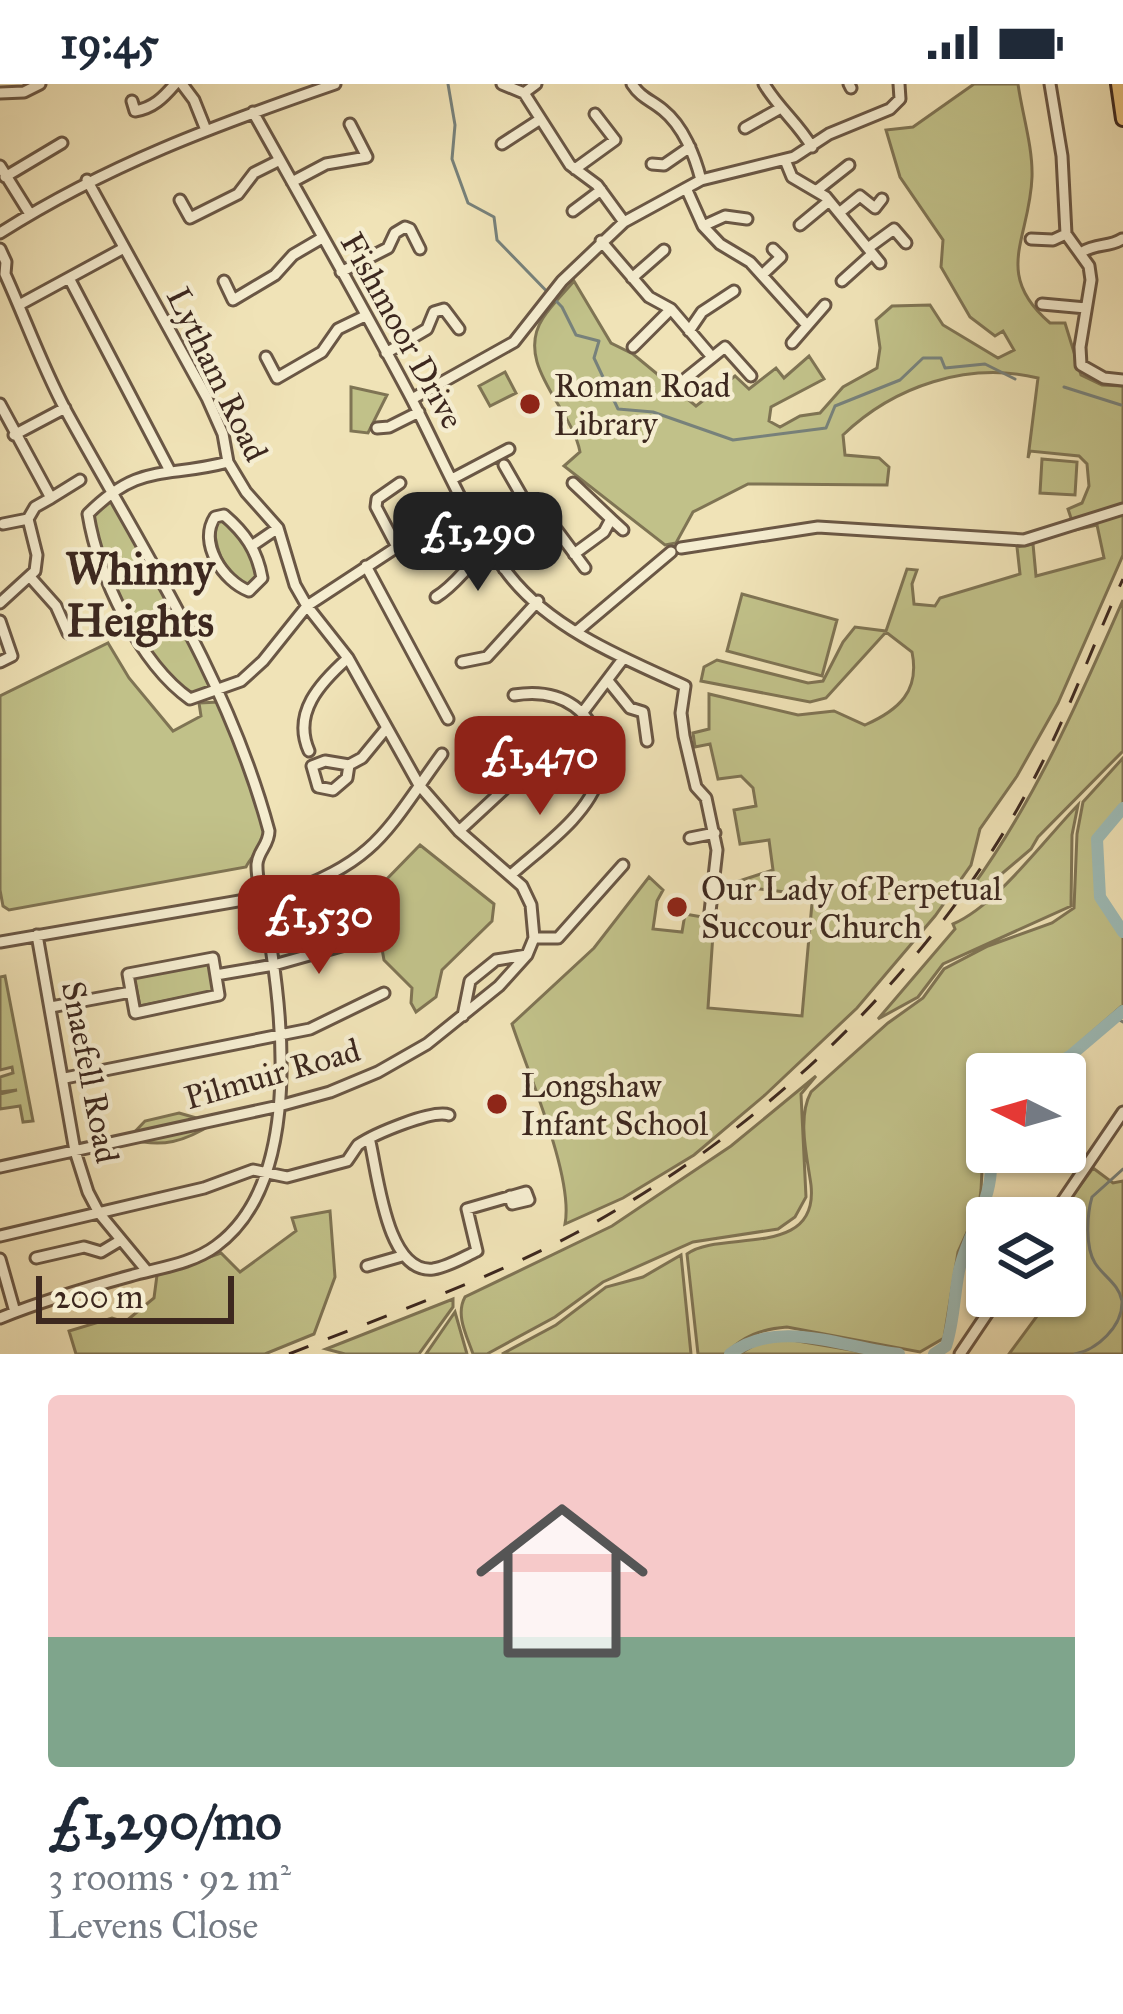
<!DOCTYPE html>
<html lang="en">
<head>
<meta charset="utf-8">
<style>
  :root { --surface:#fff; --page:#f2f2f3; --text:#1f2937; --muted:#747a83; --line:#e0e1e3; --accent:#8f2418 }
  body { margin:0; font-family:"IM FELL Great Primer",serif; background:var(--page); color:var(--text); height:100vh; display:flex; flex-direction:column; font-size:45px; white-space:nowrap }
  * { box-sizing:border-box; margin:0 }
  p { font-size:39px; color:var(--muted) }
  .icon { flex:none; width:66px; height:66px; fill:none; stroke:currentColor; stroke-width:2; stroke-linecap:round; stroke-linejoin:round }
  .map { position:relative; height:1270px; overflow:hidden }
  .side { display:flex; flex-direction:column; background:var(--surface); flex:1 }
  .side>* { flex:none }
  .needle { width:78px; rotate:275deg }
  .controls { position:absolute; left:966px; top:969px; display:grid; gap:24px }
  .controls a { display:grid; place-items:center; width:120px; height:120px; border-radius:12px; background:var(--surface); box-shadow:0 3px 9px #0004; font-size:60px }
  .scale { position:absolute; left:36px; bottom:30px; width:198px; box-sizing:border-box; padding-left:12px; border:6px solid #3d281f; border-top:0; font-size:33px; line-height:42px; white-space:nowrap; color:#3d281f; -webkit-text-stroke:9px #f5edd0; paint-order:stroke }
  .price { position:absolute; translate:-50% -102px; padding:0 27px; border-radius:24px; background:var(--accent); color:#fff; font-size:39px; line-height:78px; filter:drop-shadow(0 3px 6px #0008) }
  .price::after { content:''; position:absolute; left:50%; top:72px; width:36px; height:27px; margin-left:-18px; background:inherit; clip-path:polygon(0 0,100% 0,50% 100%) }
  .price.on { background:#222; color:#fff }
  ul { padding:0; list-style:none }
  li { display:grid; align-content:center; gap:24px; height:636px; padding:0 48px }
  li+li { border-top:3px solid var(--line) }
  li span { display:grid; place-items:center; height:372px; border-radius:12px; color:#555 }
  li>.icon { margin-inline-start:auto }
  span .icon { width:216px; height:216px; fill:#fffc; stroke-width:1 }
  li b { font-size:51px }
  .status { display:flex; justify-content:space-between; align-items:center; height:84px; padding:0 60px; background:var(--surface); direction:ltr }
  .status svg { height:33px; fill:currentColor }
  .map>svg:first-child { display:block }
  .green { fill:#c1c189; stroke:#7f7454; stroke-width:3 }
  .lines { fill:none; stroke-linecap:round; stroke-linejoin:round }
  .stream { stroke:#77817b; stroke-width:3 }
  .river { stroke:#9dbcb8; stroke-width:12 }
  .minor-casing { stroke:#6a5745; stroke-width:15 }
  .major-casing { stroke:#3d281f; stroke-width:18 }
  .minor { stroke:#f5edd0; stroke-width:9 }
  .major { stroke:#e8c27c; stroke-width:12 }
  .rail { stroke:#3d281f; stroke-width:3; stroke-dasharray:21 21; stroke-linecap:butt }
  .poi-dot { fill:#8f2418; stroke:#f5edd0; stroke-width:4.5 }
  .labels { text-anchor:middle; stroke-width:9; stroke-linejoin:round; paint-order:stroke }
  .street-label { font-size:33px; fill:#3d281f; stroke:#f5edd0 }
  .poi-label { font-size:33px; fill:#3d281f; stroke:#f5edd0; text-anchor:start }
  .district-label { font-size:45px; font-weight:bold; fill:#3d281f; stroke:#f5edd0 }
</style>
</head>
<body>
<div class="status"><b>19:45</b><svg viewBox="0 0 49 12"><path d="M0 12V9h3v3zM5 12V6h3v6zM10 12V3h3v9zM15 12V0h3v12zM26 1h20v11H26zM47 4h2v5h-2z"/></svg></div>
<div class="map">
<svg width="1123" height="1270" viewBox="0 0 1123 1270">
  <rect width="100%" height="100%" fill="#f0e3b7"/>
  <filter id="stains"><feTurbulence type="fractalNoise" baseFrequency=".00167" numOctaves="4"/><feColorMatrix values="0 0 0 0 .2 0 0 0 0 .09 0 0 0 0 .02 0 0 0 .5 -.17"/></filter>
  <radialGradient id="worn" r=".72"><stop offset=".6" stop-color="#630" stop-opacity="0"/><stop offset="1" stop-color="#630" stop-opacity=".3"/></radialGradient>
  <path class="green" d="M974,0H1018C1022,29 1033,63 1032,93C1030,155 992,189 1050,239H1065L1081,291L1102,301L1123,302V471L1058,619L1017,692L980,745L971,781L935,832L857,924L765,1011L694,1071L623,1114L565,1140C574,1093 528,989 512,940L594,864L649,793L663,806L657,817L653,845L682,848L685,830L714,835L708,924L802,932L812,819L802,810L727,801L773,786L769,756L740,760L734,726L756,722L753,704L741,692L718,695L710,660L695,663L693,649L709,645V610L798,631L834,627L865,641C899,626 920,607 912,568L886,548L826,614L810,618L701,597L704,583L717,576L808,599L823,597L843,558L855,543L886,547L907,485L917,486L912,500L914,520L935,522L940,514L1020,490L1017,463L1033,460L1036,492L1104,474L1097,441L1075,446L1068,425L1082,419L1089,402L1087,380L1079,372L1030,367L1028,374L1038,294C968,277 894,302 843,351L845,371L879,374L889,383L887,401L748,400L693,428L676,459L665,461L564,382L580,368C572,324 513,280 543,234C551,221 564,209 574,197L611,259L633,270L696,322L735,292L749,305L776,284L784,294L809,272L824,295L771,323L769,337L780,343L800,332L820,329L843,303L877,284L880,264L876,236L892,222L930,221L943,241L998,274L1014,266L1003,247L995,252L970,233L941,183L943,156L900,93L886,46L913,43Z
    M505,288L516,309L490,322L479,302Z
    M351,303L387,311L368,349L351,347Z
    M1042,375L1077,378L1075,411L1040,409Z
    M110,416H115L212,600L207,607L192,612C145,577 95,486 94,428Z
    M219,436C243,446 252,471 259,495L249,503C225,492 216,467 214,442Z
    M742,510L837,536L822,592L727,567Z
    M1123,516V667L1038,753L1031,765L978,810L970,806C1035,717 1079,616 1123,516Z
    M108,559L129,594L173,647L201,632L199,619L219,618C231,648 266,720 265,749C265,761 251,772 246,783L9,826L3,822L0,806V612Z
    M1123,674V721L1095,754L1098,813L1123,851V921L1067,970L1028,990H987L981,1106L979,1122L958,1168L944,1254L920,1268L787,1243C761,1245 744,1252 725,1270H698L687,1170C720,1145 819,1176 811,1101C807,1072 797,1034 811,1008L888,939L923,914L944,885L988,862L1052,839L1074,824L1077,750L1083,718Z
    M1078,721L1072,751L1071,822L943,880L918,913L878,935L955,845L953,840C997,821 1044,756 1078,721Z
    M420,761L494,820L492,837L442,886L436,913L416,928L411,919L412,904L384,876L378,843L349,824L378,804Z
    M209,878L214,907L140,922L134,893Z
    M5,892L33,1037L23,1038L20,1022L0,1025V1010L17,1006L0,1008V993L13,989L12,983L0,986V893Z
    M816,992L801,1010L806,1113L795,1133L778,1145L693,1158L603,1198L555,1233L487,1270H473C467,1252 455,1231 465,1213L612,1142L731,1062Z
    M179,1029L214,1039C184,1058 163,1064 128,1055L145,1037Z
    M1093,1084L1113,1099L1123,1097V1270H1009L1043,1224L1035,1212H1065V1134H1056Z
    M330,1127L335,1193L314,1250L265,1270H76L69,1247L112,1234L125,1238L154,1214L157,1191L221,1169L240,1188L296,1147L292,1134Z
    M681,1171L691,1270H502L556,1241L606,1203L643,1193Z
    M453,1215V1223L419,1270H345L326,1265Z
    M455,1228L467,1270H426Z
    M786,1255L863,1268L870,1270H739L760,1258Z"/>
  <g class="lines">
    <path class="stream" d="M448,0L455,41L452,75L468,119L494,133L497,156L562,223L576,251L599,257L594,274L618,325L653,328L733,356L826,344L835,322L900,296L923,274H941L945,284L985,280L1015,295
      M1064,303L1121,321
      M1116,934L1123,938
      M1075,1270C1096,1266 1123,1243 1122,1217C1119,1200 1103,1192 1095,1179C1085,1163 1087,1130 1092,1113L1123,1085"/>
    <path class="river" d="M1123,724L1097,755L1100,813L1123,848
      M1038,990L1070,972L1123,927
      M730,1270C778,1233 844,1264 899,1270
      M934,1270L946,1262C954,1238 954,1212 959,1187C968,1146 997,1112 990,1068"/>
    <g class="minor-casing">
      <path id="minor" d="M182,0L194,16L206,46
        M502,0L524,9
        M536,0L524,9L570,81L597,101L624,138
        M632,0C641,14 651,16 663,26C683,42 695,72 701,96
        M764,0C778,24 798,39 812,63
        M849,0L851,4
        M1050,0L1062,72L1066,150L1089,182L1091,196L1080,263L1081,281L1104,294L1123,296
        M0,9L24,8L40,0
        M132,17L135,27C153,24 163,14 175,0
        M253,28C305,121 358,214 408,308C440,368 466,437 509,491C551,545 625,575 685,602L681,629L684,652L696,703L706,714L717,766L710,828
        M745,44L779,25
        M502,60L539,36
        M785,76L792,93L826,113L880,179
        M652,80L664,81L690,63
        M0,82L30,130
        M575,85L615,56L595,30
        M5,93L62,59
        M292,98L326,80L367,73L350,40
        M686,104L703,142L720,160L750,178L805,239
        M816,107L849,81
        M180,116L190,134L238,110L254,89L280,76
        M573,127L601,106
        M839,129L860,112L875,124L882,115
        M800,141L829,117
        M703,142L725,132L747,135
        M0,149C107,81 216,41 335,0
        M1031,155L1053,156L1066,150
        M601,157L649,213L671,225L712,273
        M868,164L894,145L906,159
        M0,165L6,178L5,190C25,234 42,282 65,325C140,462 228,594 269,747C269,761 258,767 257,780C256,801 269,847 272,870C285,957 296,1104 216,1162C192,1180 158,1184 130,1192C86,1204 42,1217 0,1234
        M1080,169C1098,158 1108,164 1122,155
        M341,188L388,164L395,149L405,143L410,145L420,165
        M762,191L781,173L773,165
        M69,194L169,385
        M632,194L664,166
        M224,197L233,216L275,191L293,171L322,154
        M842,197L872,170
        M1042,220L1086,224
        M19,221L124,164
        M689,247L702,228L734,207
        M792,259L825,221
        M633,263L671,225
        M386,269L427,245L434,228L444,225L459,245
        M266,273L277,294L322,268L338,245L365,232
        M679,300L725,263L751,292
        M412,315L514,258L562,197L624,138L701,96L794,73L829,50L890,25L900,15L899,0
        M0,320L51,414L35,423L28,435L37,471L35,487L0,519
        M377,344L389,343L419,328
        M14,351L65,324
        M228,378C165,395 141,377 88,430C98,491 139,579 190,615L241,597L263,577L307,522L397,463L467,425
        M504,381L531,428L556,445
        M452,395L509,365
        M573,399L611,435
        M51,414L80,396
        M224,431C245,449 257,466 262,494L249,507C223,497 198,459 215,433Z
        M3,440L28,435
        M253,461L278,444
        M397,463L376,423L377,415L400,399
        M681,464L818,443L1024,456L1123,425
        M574,470L604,448L611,435L623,446
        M366,482L448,635
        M504,485L556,445L585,484
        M31,494L56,522L68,549
        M436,513C459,499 468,478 491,464
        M0,537L12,572L0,578
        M576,548L671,468
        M462,578L487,573L538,517
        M609,598L630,624L643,628L647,657
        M514,611C562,603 597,627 602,676
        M583,628L623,575
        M309,667C292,629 320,599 348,574
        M349,681L347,694L333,706L318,703L312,682L325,677L349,681L362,674L385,646
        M459,747L541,671
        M690,754L715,749
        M512,790C541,764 589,731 599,692
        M37,851L75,1067L88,1108L99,1129L147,1187
        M534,854H558L623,781
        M0,858L285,809C377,778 388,744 442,670
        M213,874L219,911L135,929L128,890Z
        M216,891L274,881L352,859
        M51,923L131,908
        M463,932L470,897L496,876L527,871
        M65,994L310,945L384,909
        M370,1058C378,1092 387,1190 433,1185C448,1183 464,1173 477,1167L467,1125L526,1108L529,1116L512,1120L510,1112
        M0,1083L279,1022L330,1008L378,988L427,960L499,902L527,871L534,854L531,821L522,802L459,747L419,701L348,574L307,522L295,501L278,444L246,408L228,378L223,350L207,314L87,96
        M1051,1134L1123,1028
        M0,1152L204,1104L253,1086L287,1093L347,1077C348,1076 357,1062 358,1061C374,1050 433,1025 449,1031
        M36,1174L84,1163L101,1168L121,1156
        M0,1175L15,1228
        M367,1182L402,1172
        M960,1270L999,1212"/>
    </g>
    <g class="major-casing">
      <path id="major" d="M1118,0L1123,35"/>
    </g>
    <use href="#minor" class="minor"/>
    <use href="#major" class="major"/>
    <path class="rail" d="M289,1270C384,1232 483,1198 574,1150C765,1047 939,881 1038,687C1070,625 1094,558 1123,495"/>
  </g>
  <g class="poi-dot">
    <circle cx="530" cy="320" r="12"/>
    <circle cx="677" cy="823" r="12"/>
    <circle cx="497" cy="1020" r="12"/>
  </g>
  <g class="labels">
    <g class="street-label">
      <text transform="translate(403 246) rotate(61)" y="12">Fishmoor Drive</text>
      <text transform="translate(218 290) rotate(64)" y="12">Lytham Road</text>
      <text transform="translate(91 988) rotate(79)" y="12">Snaefell Road</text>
      <text transform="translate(272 989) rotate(-16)" y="12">Pilmuir Road</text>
    </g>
    <g class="poi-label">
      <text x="554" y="313">Roman Road<tspan x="554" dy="38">Library</tspan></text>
      <text x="701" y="816">Our Lady of Perpetual<tspan x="701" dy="38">Succour Church</tspan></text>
      <text x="521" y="1013">Longshaw<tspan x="521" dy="38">Infant School</tspan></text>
    </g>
    <g class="district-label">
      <text x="140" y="500">Whinny<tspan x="140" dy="52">Heights</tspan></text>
    </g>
  </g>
  <rect width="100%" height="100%" filter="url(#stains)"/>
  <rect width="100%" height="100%" fill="url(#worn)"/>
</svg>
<div class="controls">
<a><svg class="needle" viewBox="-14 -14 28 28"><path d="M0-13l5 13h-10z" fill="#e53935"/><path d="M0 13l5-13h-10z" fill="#747a83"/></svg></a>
<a><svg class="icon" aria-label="layers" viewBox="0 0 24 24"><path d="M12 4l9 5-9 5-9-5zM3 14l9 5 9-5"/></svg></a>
</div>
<div class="scale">200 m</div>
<b class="price on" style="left:478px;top:510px">£1,290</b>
<b class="price" style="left:540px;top:734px">£1,470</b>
<b class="price" style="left:319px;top:893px">£1,530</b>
</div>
<section class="side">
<ul>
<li><span style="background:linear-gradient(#f6c9c9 65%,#7fa58c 0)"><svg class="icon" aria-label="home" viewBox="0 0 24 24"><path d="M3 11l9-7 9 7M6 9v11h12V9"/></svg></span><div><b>£1,290/mo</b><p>3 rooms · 92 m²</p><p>Levens Close</p></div></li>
</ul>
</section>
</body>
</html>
